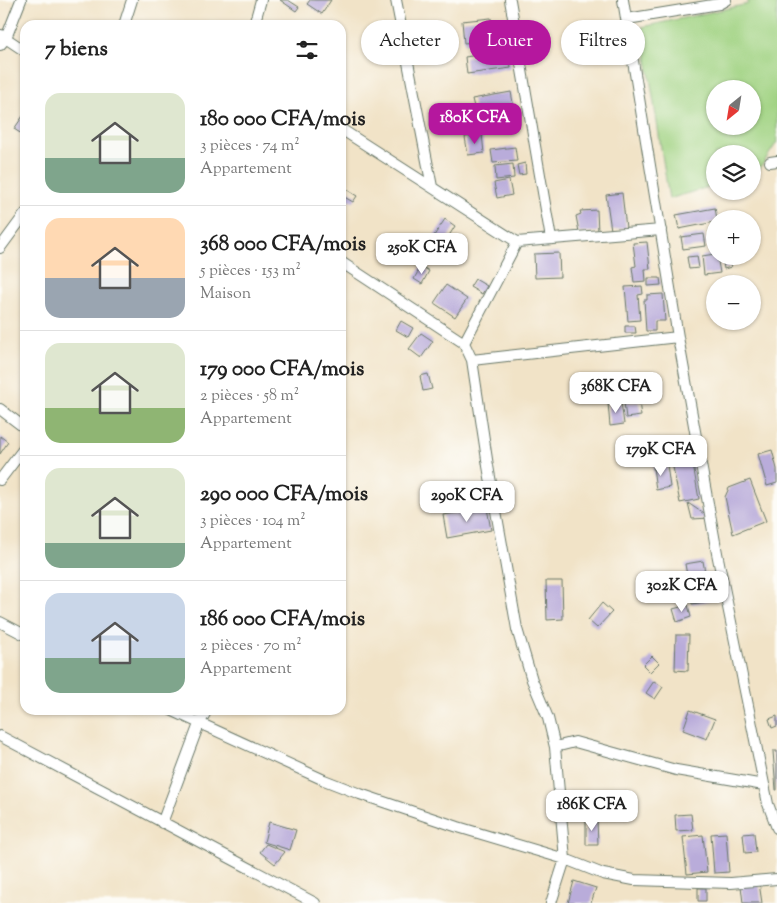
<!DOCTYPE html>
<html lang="fr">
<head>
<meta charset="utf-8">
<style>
  :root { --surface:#fff; --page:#f6f6f6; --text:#222; --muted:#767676; --line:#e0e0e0; --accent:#b5179e }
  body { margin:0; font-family:"Sorts Mill Goudy",serif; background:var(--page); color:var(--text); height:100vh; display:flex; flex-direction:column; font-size:19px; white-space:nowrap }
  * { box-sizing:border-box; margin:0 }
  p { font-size:16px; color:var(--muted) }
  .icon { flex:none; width:28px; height:28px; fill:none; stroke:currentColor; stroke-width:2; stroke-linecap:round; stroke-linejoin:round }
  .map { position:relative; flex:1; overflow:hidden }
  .panel { position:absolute; left:20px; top:20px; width:326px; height:695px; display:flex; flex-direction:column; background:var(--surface); border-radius:15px; box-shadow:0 1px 4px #0004 }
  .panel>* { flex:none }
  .banner { position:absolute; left:361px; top:20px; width:340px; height:45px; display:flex; gap:10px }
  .needle { width:32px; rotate:210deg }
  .fabs { position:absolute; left:706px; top:80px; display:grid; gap:10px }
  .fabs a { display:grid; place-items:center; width:55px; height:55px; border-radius:50%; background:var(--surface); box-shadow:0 1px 4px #0004; font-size:25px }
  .price { position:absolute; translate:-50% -42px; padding:0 11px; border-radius:10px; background:#fff; color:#222; font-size:16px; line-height:32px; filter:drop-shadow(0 1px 2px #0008) }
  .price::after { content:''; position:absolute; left:50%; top:30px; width:15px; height:11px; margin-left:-8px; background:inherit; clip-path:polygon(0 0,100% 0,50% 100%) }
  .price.selected { background:var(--accent); color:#fff }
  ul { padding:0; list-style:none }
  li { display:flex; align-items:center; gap:15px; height:125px; padding:0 25px }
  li+li { border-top:1px solid var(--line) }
  li span { display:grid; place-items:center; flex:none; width:140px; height:100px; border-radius:15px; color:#555 }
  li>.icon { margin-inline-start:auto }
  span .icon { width:60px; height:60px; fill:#fffc; stroke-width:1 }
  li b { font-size:21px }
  h2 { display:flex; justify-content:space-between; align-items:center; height:60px; padding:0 25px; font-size:21px }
  .tag { padding:0 18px; border-radius:22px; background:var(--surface); box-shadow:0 1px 4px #0004; font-size:18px; line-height:45px }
  .tag.selected { background:var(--accent); color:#fff }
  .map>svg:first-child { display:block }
  .green { fill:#a1d383; stroke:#60885c; fill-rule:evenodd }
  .building { fill:#b9acda }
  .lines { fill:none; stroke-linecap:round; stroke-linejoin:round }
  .minor-casing { stroke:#687767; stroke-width:12 }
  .minor { stroke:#fff; stroke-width:10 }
</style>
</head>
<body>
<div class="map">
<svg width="777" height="903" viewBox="0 0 777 903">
  <rect width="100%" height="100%" fill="#fdfcf7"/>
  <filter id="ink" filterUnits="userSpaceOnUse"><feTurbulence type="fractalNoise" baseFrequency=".02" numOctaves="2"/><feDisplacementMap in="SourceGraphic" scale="10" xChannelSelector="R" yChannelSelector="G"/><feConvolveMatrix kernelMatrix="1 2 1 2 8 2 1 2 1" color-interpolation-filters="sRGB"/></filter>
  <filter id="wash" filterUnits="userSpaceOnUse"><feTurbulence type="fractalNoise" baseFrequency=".0096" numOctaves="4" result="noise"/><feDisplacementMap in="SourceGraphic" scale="20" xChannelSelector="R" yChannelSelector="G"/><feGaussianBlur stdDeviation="1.12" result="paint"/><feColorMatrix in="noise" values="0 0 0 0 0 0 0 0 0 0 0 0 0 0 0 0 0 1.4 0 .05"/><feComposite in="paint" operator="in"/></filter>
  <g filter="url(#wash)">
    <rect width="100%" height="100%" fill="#f1e3c7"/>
    <path class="green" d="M748,0H777V142L757,173L753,175L752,154H715V185L669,199L642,27L748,4ZM715,89H752V126H715Z"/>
    <g id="blocks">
      <path class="building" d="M280,0H288L299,7L296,11Z
        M310,0H331L322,14L307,4Z
        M491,18L493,40L464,43L462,21Z
        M449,26L452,46L424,50L421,30Z
        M509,50L511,68L467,74L465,57Z
        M511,92L514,108L476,115L472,99Z
        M23,116L25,118V136L14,129Z
        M477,116L478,126L437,134L433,123Z
        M482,134L484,153L468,155L465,137Z
        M515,147L517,161L493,163L491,150Z
        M525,163L526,174L519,175L517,165Z
        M513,164L514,178L496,180L495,166Z
        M509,180L512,195L497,198L494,183Z
        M341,186L357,196L353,202L341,195Z
        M622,193L626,228L611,230L606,195Z
        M715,208L717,219H715V222L679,229L676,215Z
        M597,210L598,232H579L576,216L581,214L580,211Z
        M445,219L455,226L439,252L428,245Z
        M704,234L706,246L683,249L681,237Z
        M647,242L650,269H645L646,281L634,282L632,267L636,266L633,243Z
        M559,253L560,277L535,278L534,254Z
        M715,254V256H717L720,273L704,275L702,256Z
        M697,256L699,268L689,269L687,257Z
        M722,256H728L731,267L724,269Z
        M421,266L429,271L422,284L414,279Z
        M648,278H660L661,285L648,286Z
        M475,279L487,286L482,294L470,287Z
        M446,285L467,299L455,317L434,303Z
        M642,286L643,294L638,295L640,320L628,321L625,287Z
        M663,294L665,321H655V331H646L644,300H647V295Z
        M401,321L413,328L408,337L396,330Z
        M625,326H635L636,333H625Z
        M421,333L433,341L421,358L409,349Z
        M428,374L432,389L423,391L420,376Z
        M621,402L624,424L610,426L608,403Z
        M639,402L641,416L626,418L624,403Z
        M0,436L8,442L0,454Z
        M772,450L777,469V483L767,486L758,454Z
        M692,459L699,499L680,503L672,462Z
        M667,465L670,487L656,490L653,467Z
        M750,480L766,521L733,534L725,497L729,488Z
        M688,503L710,518L692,519Z
        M487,508L491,530L447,538L443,515Z
        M703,561L710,601L692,604L685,564Z
        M546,581H562L563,619L547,620Z
        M602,603L612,612L597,628L588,620Z
        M688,605L691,617L677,622L673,609Z
        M676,635H689L688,671L675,670Z
        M652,656L659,663L650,672L643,665Z
        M654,681L663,687L655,699L646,693Z
        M690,710L715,719L707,739L683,730Z
        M777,716V726L772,728L769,719Z
        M773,751H777V790H776Z
        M691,814L693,830L676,831L675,815Z
        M586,819H597L598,845H586Z
        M269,822L296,830L290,850L264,842Z
        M726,833L729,872L714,873L711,834Z
        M754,833L756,852L745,853L743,834Z
        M703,835L707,872L687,874L683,837Z
        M266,844L285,852L275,864L260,852Z
        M574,881L596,888L591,903H568Z
        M759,883L762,903H743L741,886Z
        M698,888H706V901H698Z"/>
    </g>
  </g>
  <g filter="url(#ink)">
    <use href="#blocks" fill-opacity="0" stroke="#687767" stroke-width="1"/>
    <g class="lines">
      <g class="minor-casing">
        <path id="minor" d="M396,0L432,187
          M510,0L551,239
          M623,0L678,337L717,553L768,804L777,828
          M627,19L719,4L726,0
          M124,25L132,0
          M254,25L261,0
          M1,35L25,51
          M0,45L6,38L21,0
          M341,129L517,242L661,230
          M770,162L777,161
          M0,248L25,214
          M341,262L464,343L472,360L488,466L517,629L532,680L548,718L555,747L565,859L551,903
          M464,343L517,242
          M472,360L678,337
          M0,409L25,428
          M0,480L25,447
          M0,622L25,635
          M171,710L324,780L360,794L458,827L565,859L603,874L634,880L731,883L777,879
          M0,736L315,903
          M555,747L575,742L676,770L764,785
          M162,823L199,724L207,710"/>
      </g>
      <use href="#minor" class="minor"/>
    </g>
  </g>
</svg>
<div class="fabs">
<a><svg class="needle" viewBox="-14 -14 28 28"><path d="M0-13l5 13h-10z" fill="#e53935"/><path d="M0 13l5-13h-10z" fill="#767676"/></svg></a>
<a><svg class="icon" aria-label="layers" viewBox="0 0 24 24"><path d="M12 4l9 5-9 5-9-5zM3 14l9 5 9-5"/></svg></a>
<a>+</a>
<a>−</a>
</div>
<b class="price selected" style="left:475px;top:145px">180K CFA</b>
<b class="price" style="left:422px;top:275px">250K CFA</b>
<b class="price" style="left:616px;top:414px">368K CFA</b>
<b class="price" style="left:661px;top:477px">179K CFA</b>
<b class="price" style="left:467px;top:523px">290K CFA</b>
<b class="price" style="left:682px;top:613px">302K CFA</b>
<b class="price" style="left:592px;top:832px">186K CFA</b>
<div class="banner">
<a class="tag">Acheter</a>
<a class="tag selected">Louer</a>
<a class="tag">Filtres</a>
</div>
<section class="panel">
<h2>7 biens<svg class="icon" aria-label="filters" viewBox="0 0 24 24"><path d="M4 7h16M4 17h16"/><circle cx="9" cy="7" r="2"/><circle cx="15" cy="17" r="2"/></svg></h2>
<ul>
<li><span style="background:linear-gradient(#dfe7d0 65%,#7fa58c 0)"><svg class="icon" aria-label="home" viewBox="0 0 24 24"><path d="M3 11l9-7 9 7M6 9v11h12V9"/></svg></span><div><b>180 000 CFA/mois</b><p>3 pièces · 74 m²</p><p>Appartement</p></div></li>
<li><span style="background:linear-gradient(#ffd9b3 60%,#9aa5b1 0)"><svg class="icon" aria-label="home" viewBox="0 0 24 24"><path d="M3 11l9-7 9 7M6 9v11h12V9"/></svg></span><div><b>368 000 CFA/mois</b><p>5 pièces · 153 m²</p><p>Maison</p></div></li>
<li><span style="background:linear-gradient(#dfe7d0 65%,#8fb573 0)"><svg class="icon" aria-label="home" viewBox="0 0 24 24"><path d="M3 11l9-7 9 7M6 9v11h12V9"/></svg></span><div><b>179 000 CFA/mois</b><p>2 pièces · 58 m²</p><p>Appartement</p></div></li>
<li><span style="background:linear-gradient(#dfe7d0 75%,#7fa58c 0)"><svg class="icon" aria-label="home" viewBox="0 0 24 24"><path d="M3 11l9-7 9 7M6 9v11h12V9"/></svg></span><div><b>290 000 CFA/mois</b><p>3 pièces · 104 m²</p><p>Appartement</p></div></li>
<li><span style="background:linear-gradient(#c9d6e8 65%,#7fa58c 0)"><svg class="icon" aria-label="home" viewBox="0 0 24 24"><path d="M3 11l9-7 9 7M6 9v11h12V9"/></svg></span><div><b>186 000 CFA/mois</b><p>2 pièces · 70 m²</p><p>Appartement</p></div></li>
</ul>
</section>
</div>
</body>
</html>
